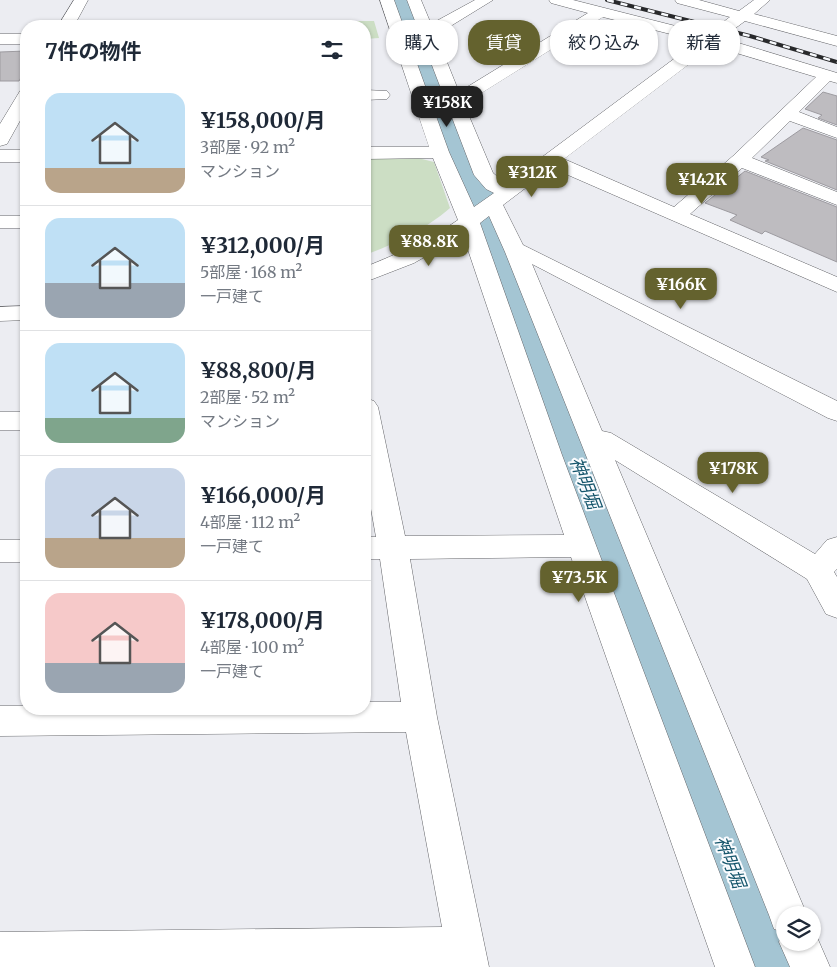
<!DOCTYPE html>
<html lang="ja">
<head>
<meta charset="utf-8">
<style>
  :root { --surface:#fff; --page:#f6f6f7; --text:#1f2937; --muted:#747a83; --line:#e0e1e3; --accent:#64622e }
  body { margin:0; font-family:Merriweather,"Noto Sans JP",serif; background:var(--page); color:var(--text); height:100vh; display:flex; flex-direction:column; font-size:19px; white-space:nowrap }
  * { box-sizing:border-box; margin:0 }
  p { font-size:16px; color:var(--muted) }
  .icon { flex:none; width:28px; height:28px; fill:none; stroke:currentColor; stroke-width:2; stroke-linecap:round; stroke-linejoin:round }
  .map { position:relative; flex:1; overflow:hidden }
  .drawer { position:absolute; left:20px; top:20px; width:351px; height:695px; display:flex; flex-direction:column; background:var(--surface); border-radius:20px; box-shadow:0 1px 4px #0004 }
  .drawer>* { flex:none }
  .guide { position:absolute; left:386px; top:20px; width:375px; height:45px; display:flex; gap:10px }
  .tools { position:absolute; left:776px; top:906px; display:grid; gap:10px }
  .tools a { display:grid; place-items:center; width:45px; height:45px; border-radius:50%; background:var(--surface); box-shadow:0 1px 4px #0004; font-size:25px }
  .price { position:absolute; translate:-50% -42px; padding:0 11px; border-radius:10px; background:var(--accent); color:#fff; font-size:16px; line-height:32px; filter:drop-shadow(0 1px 2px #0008) }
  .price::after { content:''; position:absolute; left:50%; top:30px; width:15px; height:11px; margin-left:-8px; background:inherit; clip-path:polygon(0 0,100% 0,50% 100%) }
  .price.active { background:#222; color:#fff }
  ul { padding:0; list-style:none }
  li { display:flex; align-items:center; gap:15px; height:125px; padding:0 25px }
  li+li { border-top:1px solid var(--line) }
  li span { display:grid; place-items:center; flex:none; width:140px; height:100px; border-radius:15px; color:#555 }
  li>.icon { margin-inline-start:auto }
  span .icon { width:60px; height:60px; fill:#fffc; stroke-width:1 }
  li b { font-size:21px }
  h2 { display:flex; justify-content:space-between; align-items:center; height:60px; padding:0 25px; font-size:21px }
  .pill { padding:0 18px; border-radius:20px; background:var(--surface); box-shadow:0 1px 4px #0004; font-size:18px; line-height:45px }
  .pill.active { background:var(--accent); color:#fff }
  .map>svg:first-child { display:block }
  .green { fill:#ccdec4 }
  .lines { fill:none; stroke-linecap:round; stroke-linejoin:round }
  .river { fill:#a4c5d3; fill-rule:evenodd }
  .building { fill:#bebcc0; stroke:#9d9ba0 }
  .minor-casing { stroke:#646569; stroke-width:1 }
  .minor { fill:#fff; fill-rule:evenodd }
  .rail-casing { stroke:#28292b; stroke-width:4 }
  .rail { stroke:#f9fbfe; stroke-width:2.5; stroke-dasharray:7; stroke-linecap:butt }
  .labels { text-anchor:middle; stroke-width:4; stroke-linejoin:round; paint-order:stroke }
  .water-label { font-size:18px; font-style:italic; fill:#16566c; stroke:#f9fbfe }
</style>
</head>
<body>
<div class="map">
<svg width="837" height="967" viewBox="0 0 837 967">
  <rect width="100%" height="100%" fill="#ecedf2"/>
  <path class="green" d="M339,21H374L379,38L365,39V26H339Z
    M365,158H418L434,162L450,208C423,231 397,243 365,255Z"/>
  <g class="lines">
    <path class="river" d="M387,0H415L786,915L785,942H798L808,967H732Z"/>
  </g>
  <path class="building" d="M26,51V69L19,81H0V52Z
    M823,92L837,96V125L818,118L822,115L805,109Z
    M803,128L837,140V190L765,161L769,160L761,157Z
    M745,171L837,207V262L765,231L762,234L730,220L737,215L705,203Z"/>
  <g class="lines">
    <g class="minor-casing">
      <path id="minor" d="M74,0H88L74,26H58Z
        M380,0H394L449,152L474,207L494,193L486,189L474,175L407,0H421L431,24L475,0H493L436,35L459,92L588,13L551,3L549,0H573L707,34L730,17L677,3L675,0H699L739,11L754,0H770L754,14L837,36V46L745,21L722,38L837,73V83L830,81L799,112L837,127V138L790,121L752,158L837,192V205L742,168L690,214L837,277V292L552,168L503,205L523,245L837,401V421L828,418L532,264L602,431L611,433L815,554L827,540L837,537V569L834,572L837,577V618L826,614L807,579L615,460L807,915H785V942H812L813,928L830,967H790L779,942L783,932L774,929L769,915L505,252L489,216L480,223L562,455L755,967H715L571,557L410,559L437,717L489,967H0V932L442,927L406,732L0,736V706H26V709H365V702H401L380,559H365V537H376L365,475V398L374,401L378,407L405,536L564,535L463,235L414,263L365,282V267C397,254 430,240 458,220L433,158L365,159V147H429ZM603,17L698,41L506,184L493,173L464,104ZM713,46L816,77L733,156L674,207L564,159Z
        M0,34H26V44H0Z
        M26,90V110L7,144L0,146V124L20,91Z
        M365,90L387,91L390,95L387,99L365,100Z
        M0,150H26V162H0Z
        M0,216H26V228H0Z
        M26,306V320L0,321V307Z
        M0,412H26V430H0Z
        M0,540H26V562H0Z"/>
    </g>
    <use href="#minor" class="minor"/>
    <g class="rail-casing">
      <path id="rail" d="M607,0L750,36L837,62"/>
    </g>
    <use href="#rail" class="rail"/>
  </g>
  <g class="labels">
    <g class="water-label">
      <text transform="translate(585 483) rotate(69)" y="6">神明堀</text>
      <text transform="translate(730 862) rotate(69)" y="6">神明堀</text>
    </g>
  </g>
</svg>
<div class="tools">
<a><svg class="icon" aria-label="layers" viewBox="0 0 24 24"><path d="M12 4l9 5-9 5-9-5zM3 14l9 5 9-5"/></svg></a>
</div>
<b class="price active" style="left:447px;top:128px">¥158K</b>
<b class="price" style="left:532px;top:198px">¥312K</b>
<b class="price" style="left:702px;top:205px">¥142K</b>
<b class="price" style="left:429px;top:267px">¥88.8K</b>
<b class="price" style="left:681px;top:310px">¥166K</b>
<b class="price" style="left:733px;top:494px">¥178K</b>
<b class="price" style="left:579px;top:603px">¥73.5K</b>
<div class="guide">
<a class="pill">購入</a>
<a class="pill active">賃貸</a>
<a class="pill">絞り込み</a>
<a class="pill">新着</a>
</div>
<section class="drawer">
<h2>7件の物件<svg class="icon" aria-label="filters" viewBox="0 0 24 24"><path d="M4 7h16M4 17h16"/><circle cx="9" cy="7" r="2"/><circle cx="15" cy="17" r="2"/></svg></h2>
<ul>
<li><span style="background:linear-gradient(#bfe0f5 75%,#b9a48a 0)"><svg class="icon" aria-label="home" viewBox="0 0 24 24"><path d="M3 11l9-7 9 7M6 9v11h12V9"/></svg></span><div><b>¥158,000/月</b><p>3部屋 · 92 m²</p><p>マンション</p></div></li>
<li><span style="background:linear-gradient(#bfe0f5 65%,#9aa5b1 0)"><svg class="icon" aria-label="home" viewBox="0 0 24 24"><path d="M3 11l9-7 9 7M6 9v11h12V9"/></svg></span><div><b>¥312,000/月</b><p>5部屋 · 168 m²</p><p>一戸建て</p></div></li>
<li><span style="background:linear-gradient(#bfe0f5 75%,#7fa58c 0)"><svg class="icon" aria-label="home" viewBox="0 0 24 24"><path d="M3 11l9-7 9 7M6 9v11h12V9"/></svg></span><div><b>¥88,800/月</b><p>2部屋 · 52 m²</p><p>マンション</p></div></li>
<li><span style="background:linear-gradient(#c9d6e8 70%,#b9a48a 0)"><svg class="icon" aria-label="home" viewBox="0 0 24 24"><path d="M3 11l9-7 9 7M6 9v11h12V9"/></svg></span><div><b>¥166,000/月</b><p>4部屋 · 112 m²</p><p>一戸建て</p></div></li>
<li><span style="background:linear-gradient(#f6c9c9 70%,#9aa5b1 0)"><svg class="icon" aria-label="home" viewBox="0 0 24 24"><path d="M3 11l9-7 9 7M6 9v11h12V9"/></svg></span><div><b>¥178,000/月</b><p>4部屋 · 100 m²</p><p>一戸建て</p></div></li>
</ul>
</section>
</div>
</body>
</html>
